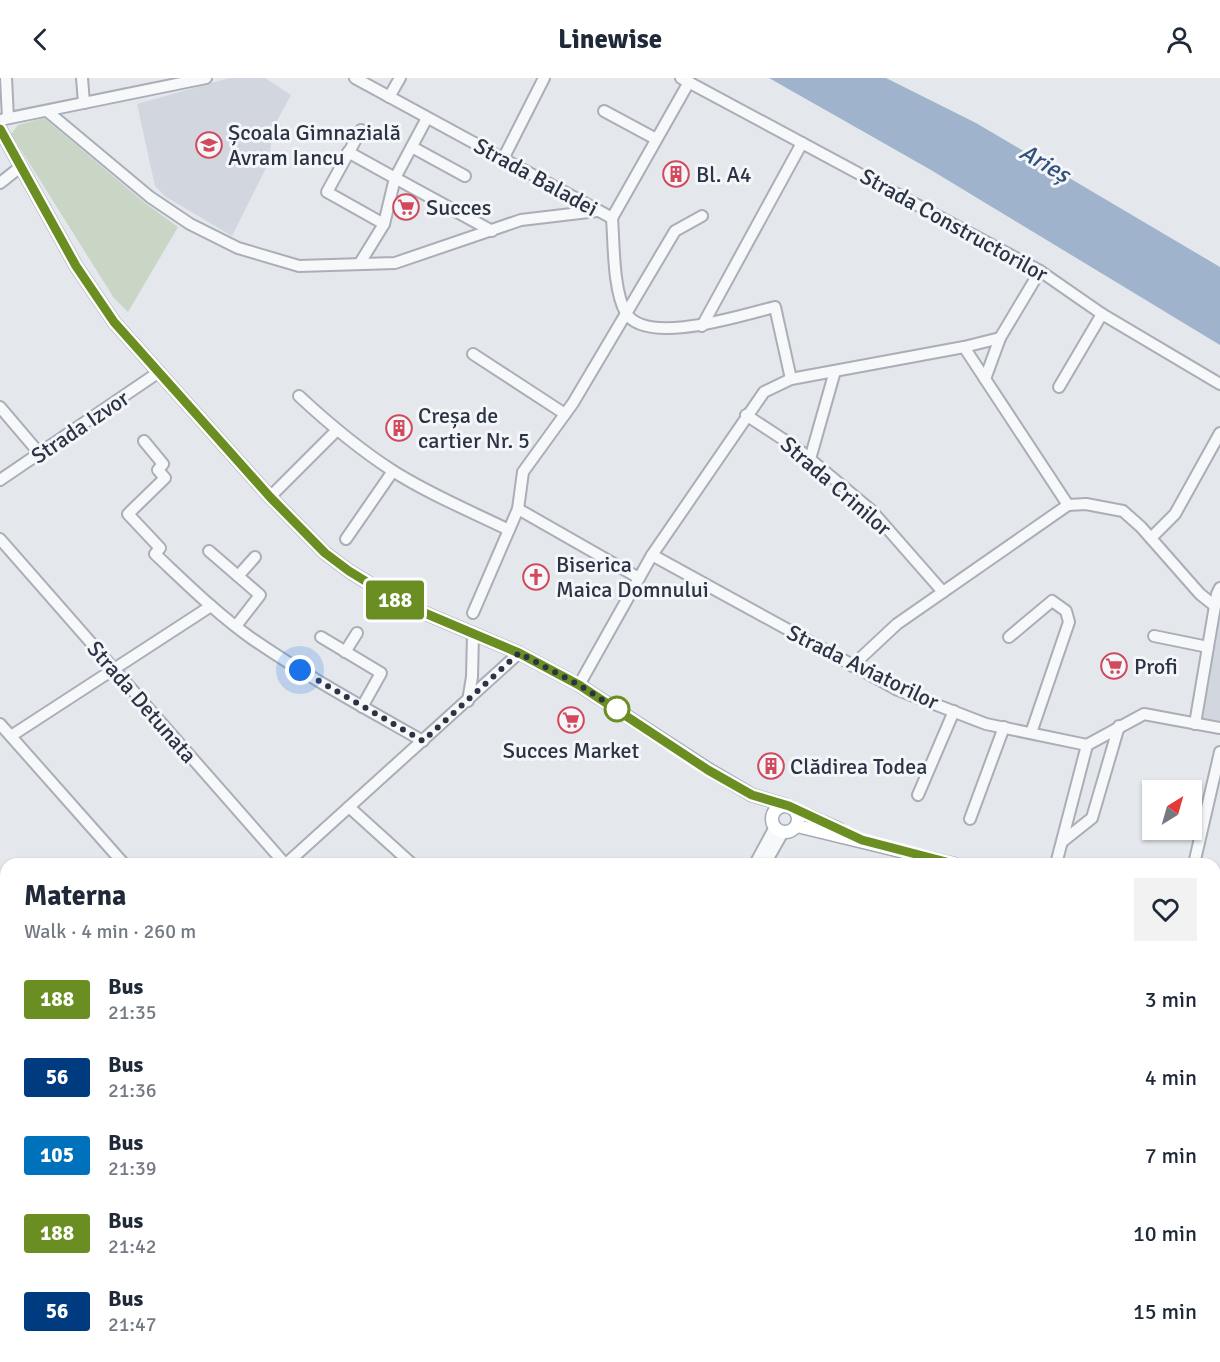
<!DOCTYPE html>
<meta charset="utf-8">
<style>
:root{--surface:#fff;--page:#f2f2f3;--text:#1f2937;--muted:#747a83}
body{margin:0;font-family:Signika,sans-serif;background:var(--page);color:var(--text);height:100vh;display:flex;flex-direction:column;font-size:22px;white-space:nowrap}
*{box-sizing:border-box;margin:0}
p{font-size:20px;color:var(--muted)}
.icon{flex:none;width:33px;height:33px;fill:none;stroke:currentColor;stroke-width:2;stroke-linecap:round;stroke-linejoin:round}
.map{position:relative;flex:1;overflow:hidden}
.drawer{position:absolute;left:0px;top:780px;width:1221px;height:504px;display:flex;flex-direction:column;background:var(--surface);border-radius:18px 18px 0 0;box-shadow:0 2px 4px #0004}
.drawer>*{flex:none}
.badge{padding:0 12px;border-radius:4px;font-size:21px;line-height:39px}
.needle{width:39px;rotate:37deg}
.fabs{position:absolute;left:1142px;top:702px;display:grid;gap:12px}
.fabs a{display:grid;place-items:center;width:60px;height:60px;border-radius:0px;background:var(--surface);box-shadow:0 2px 4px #0004;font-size:30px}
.you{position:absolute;width:30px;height:30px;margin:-15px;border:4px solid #fff;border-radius:50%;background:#1a73e8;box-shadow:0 0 0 9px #1a73e833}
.map>.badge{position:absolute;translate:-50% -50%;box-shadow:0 0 0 3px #fff}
.round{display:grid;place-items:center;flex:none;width:63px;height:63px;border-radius:0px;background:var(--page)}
.summary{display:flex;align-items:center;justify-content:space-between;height:102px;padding:0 24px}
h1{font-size:28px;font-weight:700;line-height:45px}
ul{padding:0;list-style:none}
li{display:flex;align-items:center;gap:18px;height:78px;padding:0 24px}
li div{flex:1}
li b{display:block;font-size:22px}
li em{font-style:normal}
li .badge{min-width:66px;font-weight:700;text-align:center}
header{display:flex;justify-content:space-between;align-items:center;height:78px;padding:0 24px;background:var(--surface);font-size:27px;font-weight:700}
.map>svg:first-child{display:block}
.built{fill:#d2d6de}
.green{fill:#c9d6c5}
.water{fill:#9fb4cc}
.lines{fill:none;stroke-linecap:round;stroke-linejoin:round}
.minor-casing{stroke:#a9aeb7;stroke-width:14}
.major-casing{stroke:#a3abb8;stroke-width:15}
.minor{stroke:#f7f8fa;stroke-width:10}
.major{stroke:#fff;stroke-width:12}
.line-casing{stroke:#fff;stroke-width:14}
.line{stroke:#6b8e23;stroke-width:9}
.walk{stroke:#2b3445;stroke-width:6;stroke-dasharray:0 10.8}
.stop-dot{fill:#fff;stroke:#6b8e23;stroke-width:3}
.labels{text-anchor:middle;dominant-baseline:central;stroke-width:6;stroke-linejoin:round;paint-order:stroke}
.poi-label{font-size:22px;fill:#2b3445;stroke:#f4f6f9;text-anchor:start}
.street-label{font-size:22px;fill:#2b3445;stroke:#f4f6f9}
.water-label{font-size:24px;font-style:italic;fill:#34527a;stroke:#f4f6f9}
</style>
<header><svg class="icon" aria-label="back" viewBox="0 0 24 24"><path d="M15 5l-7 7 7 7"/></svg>Linewise<svg class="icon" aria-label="person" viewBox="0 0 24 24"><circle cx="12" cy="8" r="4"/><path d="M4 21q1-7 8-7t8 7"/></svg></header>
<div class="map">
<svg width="1220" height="1284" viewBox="0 0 1220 1284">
<rect width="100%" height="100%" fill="#e4e7ec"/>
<g class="built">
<path d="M229,0H265L291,17L274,48L268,86L232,158L166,119L155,108L137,26Z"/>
<path d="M1220,539V645L1203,641Z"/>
</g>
<path class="green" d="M44,40L145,125L178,149L128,234L114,220L11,56L18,47Z"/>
<path class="water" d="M769,0H886L976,45L1220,189V267L931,92Z"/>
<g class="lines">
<g class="minor-casing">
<g id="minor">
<path d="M6,0L8,40"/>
<path d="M82,0L84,25"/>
<path d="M355,0L612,140"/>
<path d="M681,0L1040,193L1102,236L1220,306"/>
<path d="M389,19L400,0"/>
<path d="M47,33L150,119L190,146L238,170L299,188L395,185L521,142L597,133"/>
<path d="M604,33L656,61"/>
<path d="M427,40L395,100L492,153"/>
<path d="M0,42L206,0"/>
<path d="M361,52L327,114L384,146"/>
<path d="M412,69L465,98"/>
<path d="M348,74L395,100L384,146L360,185"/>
<path d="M503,81L544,0"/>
<path d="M0,105L19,90"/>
<path d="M612,140C614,166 613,213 626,235C647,269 745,236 775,229L791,301"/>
<path d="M612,140L689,4"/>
<path d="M702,248L802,65"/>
<path d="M964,269L1068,427"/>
<path d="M473,276L565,336"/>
<path d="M985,301L1000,260L1040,193"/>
<path d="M1059,309L1102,236"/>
<path d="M299,318C328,345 359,371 393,393C429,416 470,433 509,452"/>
<path d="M0,329L40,376"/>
<path d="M746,337L798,371L871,432L943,514"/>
<path d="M144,363L163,386L158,392L165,400L128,436L160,470L155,476C186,505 216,535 251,560C306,598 365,630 423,663"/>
<path d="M810,381L835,293"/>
<path d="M0,402L159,294"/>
<path d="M270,419L337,352"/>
<path d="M518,431L639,500"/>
<path d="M1151,460L1175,436L1220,355"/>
<path d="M0,461L285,786"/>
<path d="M346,461L393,393"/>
<path d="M209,473L260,517L236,548"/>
<path d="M652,477L898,612L986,646L1087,667"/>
<path d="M238,498L255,479"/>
<path d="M473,535L518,431L523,394L573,325L675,153L702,138"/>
<path d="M1154,558L1208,569"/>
<path d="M321,559L381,595L362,629"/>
<path d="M1009,559L1052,523L1066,533L1069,544L1031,655"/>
<path d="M345,574L357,555"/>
<path d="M852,588L897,546L1068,427L1086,426L1123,433L1141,449L1200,516L1215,528"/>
<path d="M579,607L652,477L764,314L791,301L964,269L1000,260"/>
<path d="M468,623L472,599L473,556"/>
<path d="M0,646L124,786"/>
<path d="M1195,646L1217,516L1220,510"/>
<path d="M11,658L211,528"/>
<path d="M918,717L954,633"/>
<path d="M349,729L412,786"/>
<path d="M970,741L1004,649"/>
<path d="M1063,763L1092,740L1119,648"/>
<path d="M286,786L519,575"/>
<path d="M755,786L775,749"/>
<path d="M760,786L770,777L783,754"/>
<path d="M1056,786L1087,667L1144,636L1220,650"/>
<path d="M1194,786L1220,674"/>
<path d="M0,809L6,815"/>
<path d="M1215,978L1220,971"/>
<path d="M0,1018L6,1025"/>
<path d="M1215,1018L1220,1022"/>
<path d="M0,1046L6,1040"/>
<path d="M1215,1158L1220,1152"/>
<path d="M1215,1239L1220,1232"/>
<path d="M651,1278L659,1284"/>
<path d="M879,1278L887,1284"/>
<path d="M1134,1278L1142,1284"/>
<path d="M343,1284L348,1278"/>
<path d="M417,1284L421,1278"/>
<path d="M737,1284L742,1278"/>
<path d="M971,1284L976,1278"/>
<path d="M1097,1284L1101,1278"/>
<path d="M1182,1284L1186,1278"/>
</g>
</g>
<g class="major-casing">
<g id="major">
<path d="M0,51L76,188L114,244L270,419L325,475L349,493L401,525L519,575L579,607L708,691L752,717L785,727"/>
<circle cx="785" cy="741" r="13"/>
<path d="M796,732L839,751"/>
<path d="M797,748L954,786"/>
<path d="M1215,848H1220"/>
</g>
</g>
<use href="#minor" class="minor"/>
<use href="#major" class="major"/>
</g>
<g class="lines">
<g class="line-casing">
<path id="line" d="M0,51L76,188L114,244L270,419L325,475L349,493L401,525L519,575L579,607L708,692L752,717L789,728L862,762L954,786"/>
</g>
<use href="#line" class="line"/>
<path class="walk" d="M300,592L423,663L519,575L579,607L617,631"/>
</g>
<defs>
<g id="school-ring" transform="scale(1.35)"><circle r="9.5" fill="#f4f6f9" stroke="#d1495b" stroke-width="1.5"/><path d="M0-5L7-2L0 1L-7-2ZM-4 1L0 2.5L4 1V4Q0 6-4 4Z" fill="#d1495b"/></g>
<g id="building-ring" transform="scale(1.35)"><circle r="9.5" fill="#f4f6f9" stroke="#d1495b" stroke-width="1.5"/><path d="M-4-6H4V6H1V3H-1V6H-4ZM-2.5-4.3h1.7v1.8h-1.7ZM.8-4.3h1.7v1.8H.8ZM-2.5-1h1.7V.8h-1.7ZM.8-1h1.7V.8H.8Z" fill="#d1495b"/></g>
<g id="supermarket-ring" transform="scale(1.35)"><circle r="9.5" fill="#f4f6f9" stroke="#d1495b" stroke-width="1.5"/><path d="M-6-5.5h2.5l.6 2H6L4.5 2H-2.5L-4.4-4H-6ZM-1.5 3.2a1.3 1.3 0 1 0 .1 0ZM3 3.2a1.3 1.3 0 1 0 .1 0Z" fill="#d1495b"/></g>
<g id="church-ring" transform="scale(1.35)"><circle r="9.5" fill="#f4f6f9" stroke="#d1495b" stroke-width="1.5"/><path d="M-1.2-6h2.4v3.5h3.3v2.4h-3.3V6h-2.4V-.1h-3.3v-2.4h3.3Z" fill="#d1495b"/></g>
</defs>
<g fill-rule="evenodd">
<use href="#school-ring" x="209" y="67"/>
<use href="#building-ring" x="676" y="96"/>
<use href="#supermarket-ring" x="406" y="129"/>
<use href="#building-ring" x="399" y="350"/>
<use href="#church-ring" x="536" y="499"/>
<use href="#supermarket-ring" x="1114" y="588"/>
<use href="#supermarket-ring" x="571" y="642"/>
<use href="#building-ring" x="771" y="688"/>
</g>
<circle class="stop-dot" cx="617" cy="631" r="12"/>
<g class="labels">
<g class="poi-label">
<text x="228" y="54">Școala Gimnazială<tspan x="228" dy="25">Avram Iancu</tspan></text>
<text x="696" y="96">Bl. A4</text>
<text x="426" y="129">Succes</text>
<text x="418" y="337">Creșa de<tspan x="418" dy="25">cartier Nr. 5</tspan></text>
<text x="556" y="486">Biserica<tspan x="556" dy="25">Maica Domnului</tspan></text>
<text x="1134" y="588">Profi</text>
<text x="571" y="672" text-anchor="middle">Succes Market</text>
<text x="790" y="688">Clădirea Todea</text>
</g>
<g class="street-label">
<text transform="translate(536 99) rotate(29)">Strada Baladei</text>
<text transform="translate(954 147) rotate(29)">Strada Constructorilor</text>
<text transform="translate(80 349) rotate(-34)">Strada Izvor</text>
<text transform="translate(836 408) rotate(41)">Strada Crinilor</text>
<text transform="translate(863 589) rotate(26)">Strada Aviatorilor</text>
<text transform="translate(142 624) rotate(49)">Strada Detunata</text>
</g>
<g class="water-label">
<text transform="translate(1045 85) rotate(30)">Arieș</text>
</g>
</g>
</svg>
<div class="fabs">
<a><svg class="needle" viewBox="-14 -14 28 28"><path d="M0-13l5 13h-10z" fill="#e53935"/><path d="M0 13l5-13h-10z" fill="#747a83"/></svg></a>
</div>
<div class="you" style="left:300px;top:592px"></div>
<b class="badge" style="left:395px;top:522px;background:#6b8e23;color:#fff">188</b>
<section class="drawer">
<div class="summary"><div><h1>Materna</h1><p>Walk · 4 min · 260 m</p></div><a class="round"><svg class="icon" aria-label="heart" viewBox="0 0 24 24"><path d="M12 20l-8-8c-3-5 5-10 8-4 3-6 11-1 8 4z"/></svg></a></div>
<ul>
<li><span class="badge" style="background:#6b8e23;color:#fff">188</span><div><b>Bus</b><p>21:35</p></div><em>3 min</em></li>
<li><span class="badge" style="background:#003b80;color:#fff">56</span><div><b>Bus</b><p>21:36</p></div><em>4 min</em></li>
<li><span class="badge" style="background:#0072bc;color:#fff">105</span><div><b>Bus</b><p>21:39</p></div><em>7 min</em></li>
<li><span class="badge" style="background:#6b8e23;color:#fff">188</span><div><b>Bus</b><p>21:42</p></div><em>10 min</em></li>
<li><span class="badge" style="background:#003b80;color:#fff">56</span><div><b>Bus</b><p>21:47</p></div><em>15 min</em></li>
</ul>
</section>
</div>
